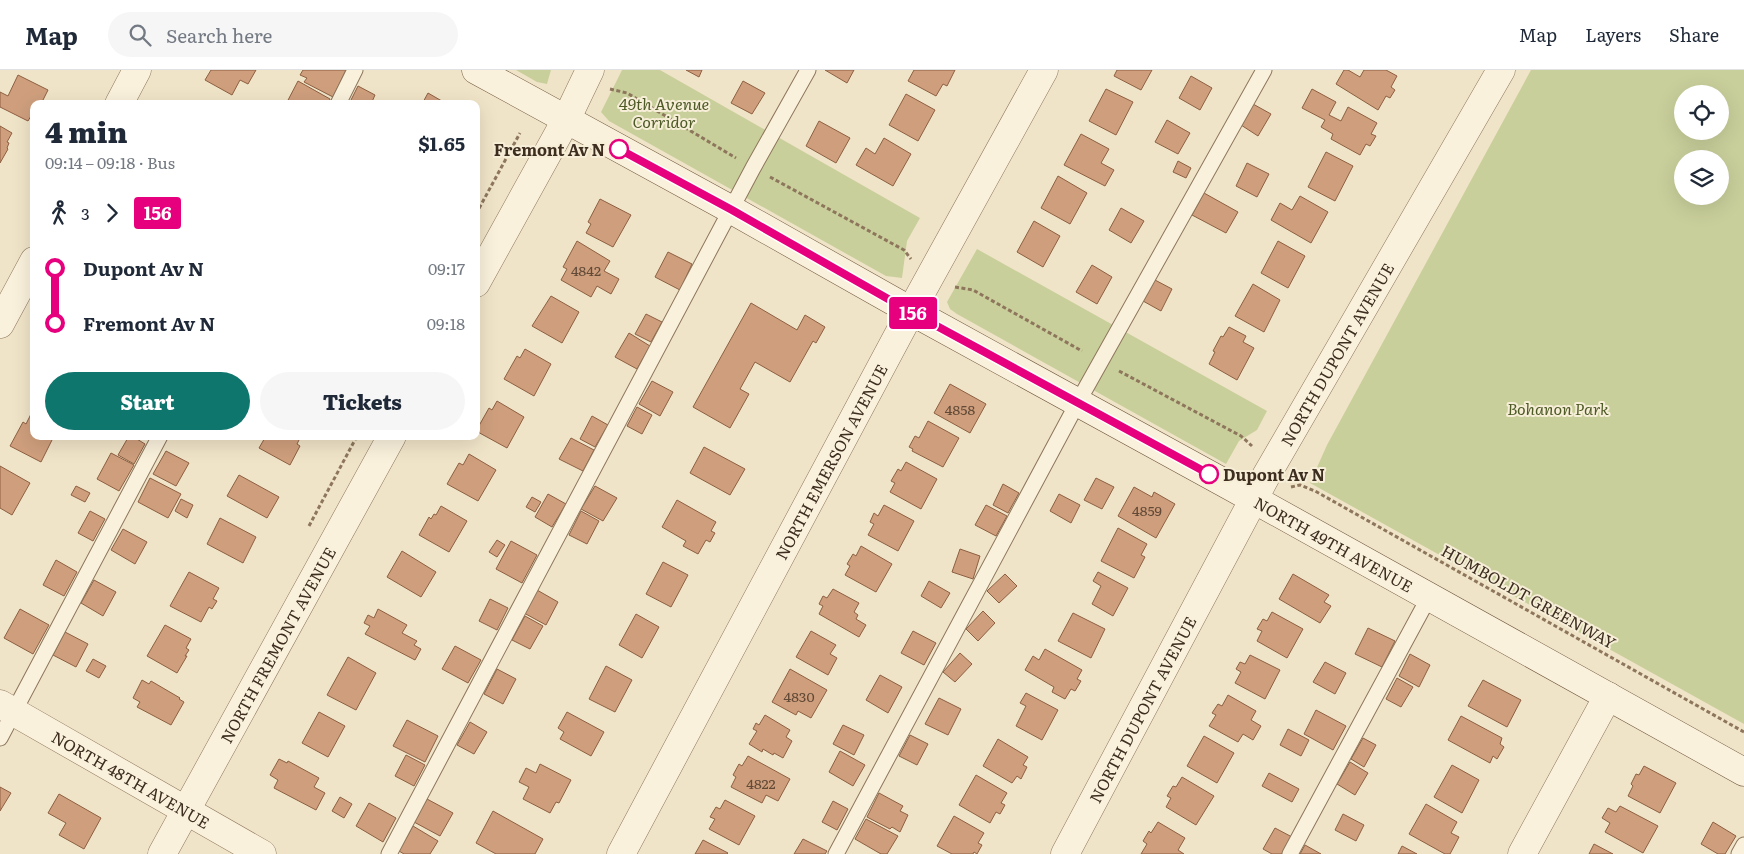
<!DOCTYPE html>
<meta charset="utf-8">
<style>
:root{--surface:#fff;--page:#f6f6f7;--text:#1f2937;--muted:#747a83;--line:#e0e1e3;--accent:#0f766e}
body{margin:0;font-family:Literata,serif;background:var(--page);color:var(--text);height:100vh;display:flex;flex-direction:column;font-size:19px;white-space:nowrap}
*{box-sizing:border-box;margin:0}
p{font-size:16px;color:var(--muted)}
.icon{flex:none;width:28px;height:28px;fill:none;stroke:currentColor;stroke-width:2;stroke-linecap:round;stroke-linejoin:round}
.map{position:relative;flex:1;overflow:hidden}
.panel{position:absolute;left:30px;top:30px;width:450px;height:340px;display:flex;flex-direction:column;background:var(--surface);border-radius:10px;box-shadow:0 5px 20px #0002}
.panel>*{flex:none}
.badge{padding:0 10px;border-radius:4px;font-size:18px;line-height:32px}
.tools{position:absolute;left:1674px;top:15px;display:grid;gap:10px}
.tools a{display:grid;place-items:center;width:55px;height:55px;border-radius:50%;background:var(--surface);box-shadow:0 5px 20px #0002;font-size:25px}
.map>.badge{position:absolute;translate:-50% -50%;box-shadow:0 0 0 2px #fff}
.legs{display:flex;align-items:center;gap:8px;height:55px;padding:0 15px;font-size:16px}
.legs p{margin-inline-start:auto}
.summary{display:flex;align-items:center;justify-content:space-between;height:85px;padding:0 15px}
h1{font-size:28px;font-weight:800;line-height:38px}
.button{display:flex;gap:10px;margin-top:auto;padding:10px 15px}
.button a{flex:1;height:58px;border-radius:30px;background:var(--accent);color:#fff;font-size:20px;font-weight:800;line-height:58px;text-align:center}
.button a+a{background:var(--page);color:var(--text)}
ul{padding:0 15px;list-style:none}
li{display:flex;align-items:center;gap:18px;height:55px;font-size:19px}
li i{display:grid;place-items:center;width:8px;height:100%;margin:0 6px;background:currentColor}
li i::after{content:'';width:12px;height:12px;margin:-6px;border:4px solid;border-radius:50%;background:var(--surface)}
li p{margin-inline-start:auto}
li:first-child i{background:linear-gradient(#0000 50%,currentColor 0)}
li:last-child i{background:linear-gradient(currentColor 50%,#0000 0)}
header{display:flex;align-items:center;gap:30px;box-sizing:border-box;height:70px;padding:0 25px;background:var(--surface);border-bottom:1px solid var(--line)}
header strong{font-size:24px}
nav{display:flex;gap:28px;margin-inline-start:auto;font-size:18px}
.search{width:350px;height:45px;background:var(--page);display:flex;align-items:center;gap:12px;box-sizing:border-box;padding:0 18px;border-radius:28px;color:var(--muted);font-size:19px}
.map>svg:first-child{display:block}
.green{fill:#c9cf9b;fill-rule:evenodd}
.building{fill:#cf9f7d;stroke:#8d5f41}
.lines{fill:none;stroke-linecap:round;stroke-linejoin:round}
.lane-casing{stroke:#8d765c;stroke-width:17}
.street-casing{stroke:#8d765c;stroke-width:29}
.secondary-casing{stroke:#6f573f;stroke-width:29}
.path{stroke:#8d765c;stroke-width:3;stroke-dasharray:4 2.5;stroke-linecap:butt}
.lane{stroke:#faf1dc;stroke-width:15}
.street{stroke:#faf1dc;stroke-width:28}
.secondary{stroke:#faf1dc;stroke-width:28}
.line-1-casing{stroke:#fff;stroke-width:11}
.line-1{stroke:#e6007e;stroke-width:8}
.stop-1-dot{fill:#fff;stroke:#e6007e;stroke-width:2.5}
.labels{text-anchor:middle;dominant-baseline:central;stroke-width:4;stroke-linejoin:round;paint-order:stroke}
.number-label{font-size:14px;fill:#624a37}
.park-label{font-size:16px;font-style:italic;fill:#4d5a26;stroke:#f7eed8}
.stop-label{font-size:16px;font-weight:bold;fill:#3d2e20;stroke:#f7eed8;text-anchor:end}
.street-label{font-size:16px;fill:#3d2e20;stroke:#f7eed8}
</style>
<header>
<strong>Map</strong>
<div class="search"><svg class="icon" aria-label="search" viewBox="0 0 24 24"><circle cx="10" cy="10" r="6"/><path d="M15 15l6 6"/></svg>Search here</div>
<nav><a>Map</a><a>Layers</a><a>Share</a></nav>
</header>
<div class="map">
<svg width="1744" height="784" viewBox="0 0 1744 784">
<rect width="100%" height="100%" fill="#f0e4c8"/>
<g class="green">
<path d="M516,0H551L547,14L537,12Z"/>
<path d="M622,0H660L920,148L907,171L902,208L886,206L609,51L601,42Z"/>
<path d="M1531,0H1744V654L1310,413L1327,375ZM1682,24H1720V61H1682ZM1682,89H1720V126H1682Z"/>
<path d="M977,179L1267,341L1257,360L1239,371L1226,394L957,244L950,239L947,232Z"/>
</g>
<g class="building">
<path d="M211,0H256L248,14L240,10L232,25L205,10Z"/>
<path d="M303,0H346L333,27L304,12L307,8L300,5Z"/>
<path d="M686,0H702L699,7Z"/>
<path d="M825,0H854L847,13Z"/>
<path d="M914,0H955L947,16L943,14L936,26L908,11Z"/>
<path d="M1117,0H1152L1141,20L1114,6Z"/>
<path d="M1344,0H1348L1360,7L1364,0H1386L1397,6L1391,17L1395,20L1390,28L1386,26L1378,40L1336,14Z"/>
<path d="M18,5L48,20L41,34H34V41L28,51L0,37V22L8,26Z"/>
<path d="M1191,6L1212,18L1200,40L1179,28Z"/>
<path d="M298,11L330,29L328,34H286Z"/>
<path d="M743,11L765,23L752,44L731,33Z"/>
<path d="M358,16L375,25L371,34H349Z"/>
<path d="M1106,19L1133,32L1116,65L1089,51Z"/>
<path d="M1312,19L1336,32L1329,45L1341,51L1348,37L1377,53L1371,64L1376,66L1370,76L1366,74L1360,85L1331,69L1333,64L1321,57L1325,50L1302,38Z"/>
<path d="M428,23L447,34H422Z"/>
<path d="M906,24L935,40L918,71L889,55Z"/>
<path d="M1253,34L1271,44L1258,66L1241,55Z"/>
<path d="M1167,50L1190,63L1178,84L1155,72Z"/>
<path d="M819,51L850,68L836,93L806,76Z"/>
<path d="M0,56L12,63L7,72L9,73L7,78L8,79L0,93Z"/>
<path d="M1081,64L1109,79L1101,93L1114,100L1105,116L1064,95Z"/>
<path d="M884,68L911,84L893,116L856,95L866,78L875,84Z"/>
<path d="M1326,82L1353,96L1335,131L1308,117Z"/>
<path d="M1178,91L1191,98L1186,108L1173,102Z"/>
<path d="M1247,93L1269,104L1257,127L1236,116Z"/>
<path d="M1058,106L1087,123L1070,154L1041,138Z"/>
<path d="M1204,123L1238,142L1226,163L1192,145Z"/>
<path d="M1300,126L1328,142L1311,173L1271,150L1280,133L1292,140Z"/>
<path d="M600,129L631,145L613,177L586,163L591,154L588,152Z"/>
<path d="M1121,138L1144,151L1131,173L1109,160Z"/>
<path d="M1034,151L1060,166L1043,197L1017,182Z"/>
<path d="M577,171L610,191L604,201L619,209L611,224L597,216L591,227L561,210L567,199L563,197Z"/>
<path d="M1278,171L1305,186L1288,218L1261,203Z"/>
<path d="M668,182L692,194L680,220L655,207Z"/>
<path d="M1092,195L1112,207L1097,234L1076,222Z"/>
<path d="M1155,210L1172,219L1161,241L1143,231Z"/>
<path d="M1253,214L1280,230L1264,262L1235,246Z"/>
<path d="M551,226L579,242L562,273L532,256Z"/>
<path d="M751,233L797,260L805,245L825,257L816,273L813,271L790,312L755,292L740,319L749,324L730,358L693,337Z"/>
<path d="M646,244L662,252L651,272L635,264Z"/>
<path d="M1229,257L1246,266L1243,272L1254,278L1237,310L1209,294L1215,282L1213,281L1221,266L1223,267Z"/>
<path d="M629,263L650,276L637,299L615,287Z"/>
<path d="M525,279L551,294L534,326L504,309L517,286L520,288Z"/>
<path d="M652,311L673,322L660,346L639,334Z"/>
<path d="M950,314L986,334L970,363L934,343Z"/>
<path d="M497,331L524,347L507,378L476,361L489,338L492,340Z"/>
<path d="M637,337L652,345L642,364L627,356Z"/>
<path d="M31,344L34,346V366H54L41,392L10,376L23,352L26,354Z"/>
<path d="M592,346L608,355L595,377L580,369Z"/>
<path d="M928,351L959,368L943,397L912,381L913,379L909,377L915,366L919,368Z"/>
<path d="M129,366H132L145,374L134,394L118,385Z"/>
<path d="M266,366H301L297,374L300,376L290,395L259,378Z"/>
<path d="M571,368L594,380L583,401L559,389Z"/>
<path d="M704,377L745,399L730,425L690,403Z"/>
<path d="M166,381L189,393L176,416L153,404Z"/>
<path d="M111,383L134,395L119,421L97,409Z"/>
<path d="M469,384L496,400L478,431L447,414L459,393L463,395Z"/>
<path d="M906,392L937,409L921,439L890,422L895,413L891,411L898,399L901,401Z"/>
<path d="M0,396L30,413L12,445L0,438Z"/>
<path d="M239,405L279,427L267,448L227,426Z"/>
<path d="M150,408L181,424L168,448L138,432Z"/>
<path d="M1096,408L1114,417L1102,439L1084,430Z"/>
<path d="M1003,414L1019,423L1008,443L993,435Z"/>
<path d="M76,416L90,423L85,432L71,425Z"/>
<path d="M595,416L617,428L603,451L581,439Z"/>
<path d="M1134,417L1152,427L1154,422L1175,434L1156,468L1118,446Z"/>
<path d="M548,424L566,434L552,457L535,447Z"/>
<path d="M1059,424L1080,435L1071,453L1050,441Z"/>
<path d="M532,427L541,432L535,442L526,437Z"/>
<path d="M181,429L193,435L187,448L175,441Z"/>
<path d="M677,430L716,452L711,461L715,463L710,472L706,470L698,484L683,476L686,471L662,457Z"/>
<path d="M884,435L914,451L898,481L868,465L874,454L870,452L874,443L878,446Z"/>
<path d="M986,435L1007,446L996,466L975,455Z"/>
<path d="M441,436L467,451L449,482L419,465L429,447L431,449L434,444L436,445Z"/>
<path d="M90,441L105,449L93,471L78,463Z"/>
<path d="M581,441L599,451L587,474L569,465Z"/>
<path d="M220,448L256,467L243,493L207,474Z"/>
<path d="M1118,458L1147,474L1141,485L1145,487L1134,508L1101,491Z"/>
<path d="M123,459L147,472L135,494L111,480Z"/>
<path d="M497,470L505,475L497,487L489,482Z"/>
<path d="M511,471L537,485L522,513L496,499Z"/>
<path d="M861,476L892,494L876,522L845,505L850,496L847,494L853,484L856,486Z"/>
<path d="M960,479L980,486L973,509L952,502Z"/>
<path d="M402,481L436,502L421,527L387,507Z"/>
<path d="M56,490L77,502L64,526L43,515Z"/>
<path d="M663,492L688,505L671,537L646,524Z"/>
<path d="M189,502L219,518L213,529L217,531L212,539L209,537L201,552L170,536Z"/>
<path d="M1098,502L1128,518L1113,546L1092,534L1101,516L1093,511Z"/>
<path d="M1005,504L1017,516L999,533L987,521Z"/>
<path d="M1293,504L1329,525L1324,532L1331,536L1320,553L1279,529Z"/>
<path d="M94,510L116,522L103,546L81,533Z"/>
<path d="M929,511L950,523L941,538L921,526Z"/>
<path d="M833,519L859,533L854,542L858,545L856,549L866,555L859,567L819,544L823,536L819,534L823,526L827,528Z"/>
<path d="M537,520L558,532L546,555L524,543Z"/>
<path d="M490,529L508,538L497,560L479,551Z"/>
<path d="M20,539L49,555L33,584L4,568Z"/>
<path d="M378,539L407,555L402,563L417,571L414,575L421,579L415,590L365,564L370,556L364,553L368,545L374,548Z"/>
<path d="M983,541L995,553L978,571L966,559Z"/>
<path d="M1272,542L1303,559L1287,588L1257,571L1262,561L1257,559L1263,549L1267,551Z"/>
<path d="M1073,543L1105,559L1091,588L1058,571Z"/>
<path d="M636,544L659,557L642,588L619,575Z"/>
<path d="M525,546L543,556L530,579L512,570Z"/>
<path d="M165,555L191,569L186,578L189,580L185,586H187L177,603L147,586Z"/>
<path d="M1368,558L1395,571L1382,597L1355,584Z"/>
<path d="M811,561L836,575L830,584L837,588L828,605L796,587Z"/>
<path d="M913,561L936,573L924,595L901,583Z"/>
<path d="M65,562L88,574L76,597L53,585Z"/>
<path d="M455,576L481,590L468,613L442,599Z"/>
<path d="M1045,579L1082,600L1077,609L1081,611L1075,621L1071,619L1065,629L1052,622L1054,617L1025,600L1033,586L1039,590Z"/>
<path d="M960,583L972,594L955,612L943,602Z"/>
<path d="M1410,584L1430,595L1419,617L1399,606Z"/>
<path d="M1250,585L1280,600L1265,629L1235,613L1241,602L1236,599L1240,592L1245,594Z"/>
<path d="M348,587L376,603L356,640L327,625Z"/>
<path d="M93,589L106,596L99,608L86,601Z"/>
<path d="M1325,592L1346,603L1335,624L1313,612Z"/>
<path d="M606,596L632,610L615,642L589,629Z"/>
<path d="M497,599L516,609L503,634L484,624Z"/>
<path d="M790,599L827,620L811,648L798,641L796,645L772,632Z"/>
<path d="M880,605L902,617L888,643L866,630Z"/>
<path d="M1397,608L1413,617L1401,637L1386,629Z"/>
<path d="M142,610L149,614L151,611L180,628L179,629L184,632L171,655L137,637L140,632L133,628Z"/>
<path d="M1483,610L1521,630L1507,657L1468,636Z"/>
<path d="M1026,623L1058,640L1042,670L1016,656L1026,636L1020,633Z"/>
<path d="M1228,625L1256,641L1251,650L1261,656L1253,670L1243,664L1238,672L1209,656L1216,645L1212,643L1218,634L1222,636Z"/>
<path d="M939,628L961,639L948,665L925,654Z"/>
<path d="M1316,640L1346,656L1333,680L1304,664Z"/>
<path d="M319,642L345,656L328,687L302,673Z"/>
<path d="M567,642L604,662L591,686L560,669L564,662L558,658Z"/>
<path d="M765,645L790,660L786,667L792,671L783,688L774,683L773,685L763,679L762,682L749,674L757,661L753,659L756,653L759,655Z"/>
<path d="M1461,646L1502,668L1500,674L1504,677L1497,689L1493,686L1490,693L1448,670Z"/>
<path d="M407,650L438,666L425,692L393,676Z"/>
<path d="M470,652L487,662L474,684L457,675Z"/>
<path d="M843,655L864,665L854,685L833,674Z"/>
<path d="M1288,659L1309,670L1301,686L1280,675Z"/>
<path d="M910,665L928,674L917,695L899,686Z"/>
<path d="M1204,666L1234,683L1217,713L1187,696Z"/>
<path d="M1363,668L1376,675L1364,697L1351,689Z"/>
<path d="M998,669L1028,687L1023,695L1027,697L1021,709L1017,706L1012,713L983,696Z"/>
<path d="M840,681L865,695L853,716L829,702Z"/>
<path d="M406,685L425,695L414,716L395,706Z"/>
<path d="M748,686L790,709L778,731L766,725L762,733L731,717L736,707L733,705L739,694L742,696Z"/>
<path d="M279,689L287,693L288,691L319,708L314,717L325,723L316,740L274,718L278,710L270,705Z"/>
<path d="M1350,692L1368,703L1355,725L1337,714Z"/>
<path d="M540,694L571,710L559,733L556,732L550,743L523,729L529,717L519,712L526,698L536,703Z"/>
<path d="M1452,695L1479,710L1462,743L1434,727Z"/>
<path d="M1644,696L1676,713L1660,743L1628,726L1633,716L1631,714L1636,704L1639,705Z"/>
<path d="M1269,703L1299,719L1292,732L1262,716Z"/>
<path d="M976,705L1007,723L1001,733L1005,735L1000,744L996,742L990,753L959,735Z"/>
<path d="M1182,707L1214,726L1196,755L1166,737L1171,728L1167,726L1173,716L1176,717Z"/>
<path d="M0,717L11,723L0,741Z"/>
<path d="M879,723L903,736L900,741L908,745L900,762L892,757L890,759L867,747Z"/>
<path d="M59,724L101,748L84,779L59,765L66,753L48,743Z"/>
<path d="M340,727L352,734L344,748L332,741Z"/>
<path d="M427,729L453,743L440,766L414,752Z"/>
<path d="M725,730L755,746L739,775L709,759L715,749L710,747L716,737L720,739Z"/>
<path d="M833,731L848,739L837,760L822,752Z"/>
<path d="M369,733L396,748L383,772L356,756Z"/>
<path d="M1426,734L1457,752L1451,763L1459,767L1450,784H1445L1409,764Z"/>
<path d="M1620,736L1658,756L1643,783L1605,762L1610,753L1602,748L1608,738L1616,742Z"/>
<path d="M493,741L543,769L535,784H496L476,773Z"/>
<path d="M1343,744L1364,755L1356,771L1335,760Z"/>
<path d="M954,746L984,763L978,773L982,775L977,784L974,782L973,784H952L937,776Z"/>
<path d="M866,749L898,766L887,784H881L855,769Z"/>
<path d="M1158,752L1185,768L1178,780L1184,784H1141L1147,774L1143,771L1149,761L1151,763Z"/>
<path d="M1713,752L1736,766L1725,784H1718L1701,774Z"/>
<path d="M413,756L438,771L430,784H404L399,781Z"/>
<path d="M1275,758L1292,767L1282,784H1272L1263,779Z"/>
<path d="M803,769L827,781L825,784H794Z"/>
<path d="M703,770L728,783L727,784H695Z"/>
<path d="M1594,774L1613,784H1589Z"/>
<path d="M1305,775L1321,784H1300Z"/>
<path d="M1402,776L1417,784H1398Z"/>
</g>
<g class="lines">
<g class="lane-casing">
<g id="lane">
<path d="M338,34L355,0"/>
<path d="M0,668L160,366"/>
<path d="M389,784L753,98L808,0"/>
<path d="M836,784L1078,332L1264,0"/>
<path d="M1290,784L1429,527"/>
<path d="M1739,784L1744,775"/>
</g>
</g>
<g class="street-casing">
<g id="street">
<path d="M119,34L137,0"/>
<path d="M476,213L566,50L590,0"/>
<path d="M0,254L34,191"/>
<path id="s1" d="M0,634L262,784"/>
<path id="s2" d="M162,784L392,366"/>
<path id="s3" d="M621,784L911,241L1044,0"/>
<path id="s4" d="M1065,784L1266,406L1501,0"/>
<path d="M1522,784L1608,626"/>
</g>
</g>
<g class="secondary-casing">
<g id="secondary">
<path id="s5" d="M476,0L732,140L911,241L1230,416L1744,702"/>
</g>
</g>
<g class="path">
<path d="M610,19L627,23L736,88"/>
<path d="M770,107L904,180L911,189"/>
<path d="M476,144L520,63"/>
<path d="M955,217L973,220L1082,281"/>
<path d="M1119,301L1241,366L1252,376"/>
<path d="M1291,417L1300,415L1315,421L1744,662"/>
<path d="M309,456L357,366"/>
</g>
<use href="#lane" class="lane"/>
<use href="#street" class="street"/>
<use href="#secondary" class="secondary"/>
</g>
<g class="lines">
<g class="line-1-casing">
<path id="line-1" d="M619,79L732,140L911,242L1209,404"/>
</g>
<use href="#line-1" class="line-1"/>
</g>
<g class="stop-1-dot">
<circle cx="619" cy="79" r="9"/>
<circle cx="1209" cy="404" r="9"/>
</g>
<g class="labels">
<g class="number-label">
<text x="586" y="200">4842</text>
<text x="960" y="339">4858</text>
<text x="1147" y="440">4859</text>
<text x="799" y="626">4830</text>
<text x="761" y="713">4822</text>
</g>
<g class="park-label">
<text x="664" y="33">49th Avenue<tspan x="664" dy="18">Corridor</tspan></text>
<text x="1558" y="338">Bohanon Park</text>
</g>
<g class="stop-label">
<text x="605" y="79">Fremont Av N</text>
<text x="1223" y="404" text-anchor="start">Dupont Av N</text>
</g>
<g class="street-label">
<text stroke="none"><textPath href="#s4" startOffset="569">NORTH DUPONT AVENUE</textPath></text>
<text stroke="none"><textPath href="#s3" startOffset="445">NORTH EMERSON AVENUE</textPath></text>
<text stroke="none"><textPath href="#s5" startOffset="980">NORTH 49TH AVENUE</textPath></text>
<text transform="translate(1529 526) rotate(29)">HUMBOLDT GREENWAY</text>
<text stroke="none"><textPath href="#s2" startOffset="239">NORTH FREMONT AVENUE</textPath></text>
<text stroke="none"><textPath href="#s4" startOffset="164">NORTH DUPONT AVENUE</textPath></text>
<text stroke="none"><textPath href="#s1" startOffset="151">NORTH 48TH AVENUE</textPath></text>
</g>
</g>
</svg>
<div class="tools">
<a><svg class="icon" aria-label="locate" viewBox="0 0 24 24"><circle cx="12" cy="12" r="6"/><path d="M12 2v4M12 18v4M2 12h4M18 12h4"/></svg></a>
<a><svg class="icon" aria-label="layers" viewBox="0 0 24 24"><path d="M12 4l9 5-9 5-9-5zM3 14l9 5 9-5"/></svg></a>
</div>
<b class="badge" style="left:913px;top:243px;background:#e6007e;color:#fff">156</b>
<section class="panel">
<div class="summary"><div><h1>4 min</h1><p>09:14 – 09:18 · Bus</p></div><b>$1.65</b></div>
<div class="legs"><svg class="icon" aria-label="walk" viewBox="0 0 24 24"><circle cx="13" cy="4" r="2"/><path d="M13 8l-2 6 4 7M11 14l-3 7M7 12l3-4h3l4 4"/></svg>3<svg class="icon" aria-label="forward" viewBox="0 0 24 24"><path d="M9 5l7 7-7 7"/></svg><b class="badge" style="background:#e6007e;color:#fff">156</b></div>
<ul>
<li><i style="color:#e6007e"></i><b>Dupont Av N</b><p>09:17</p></li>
<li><i style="color:#e6007e"></i><b>Fremont Av N</b><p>09:18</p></li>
</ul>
<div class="button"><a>Start</a><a>Tickets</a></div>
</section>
</div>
